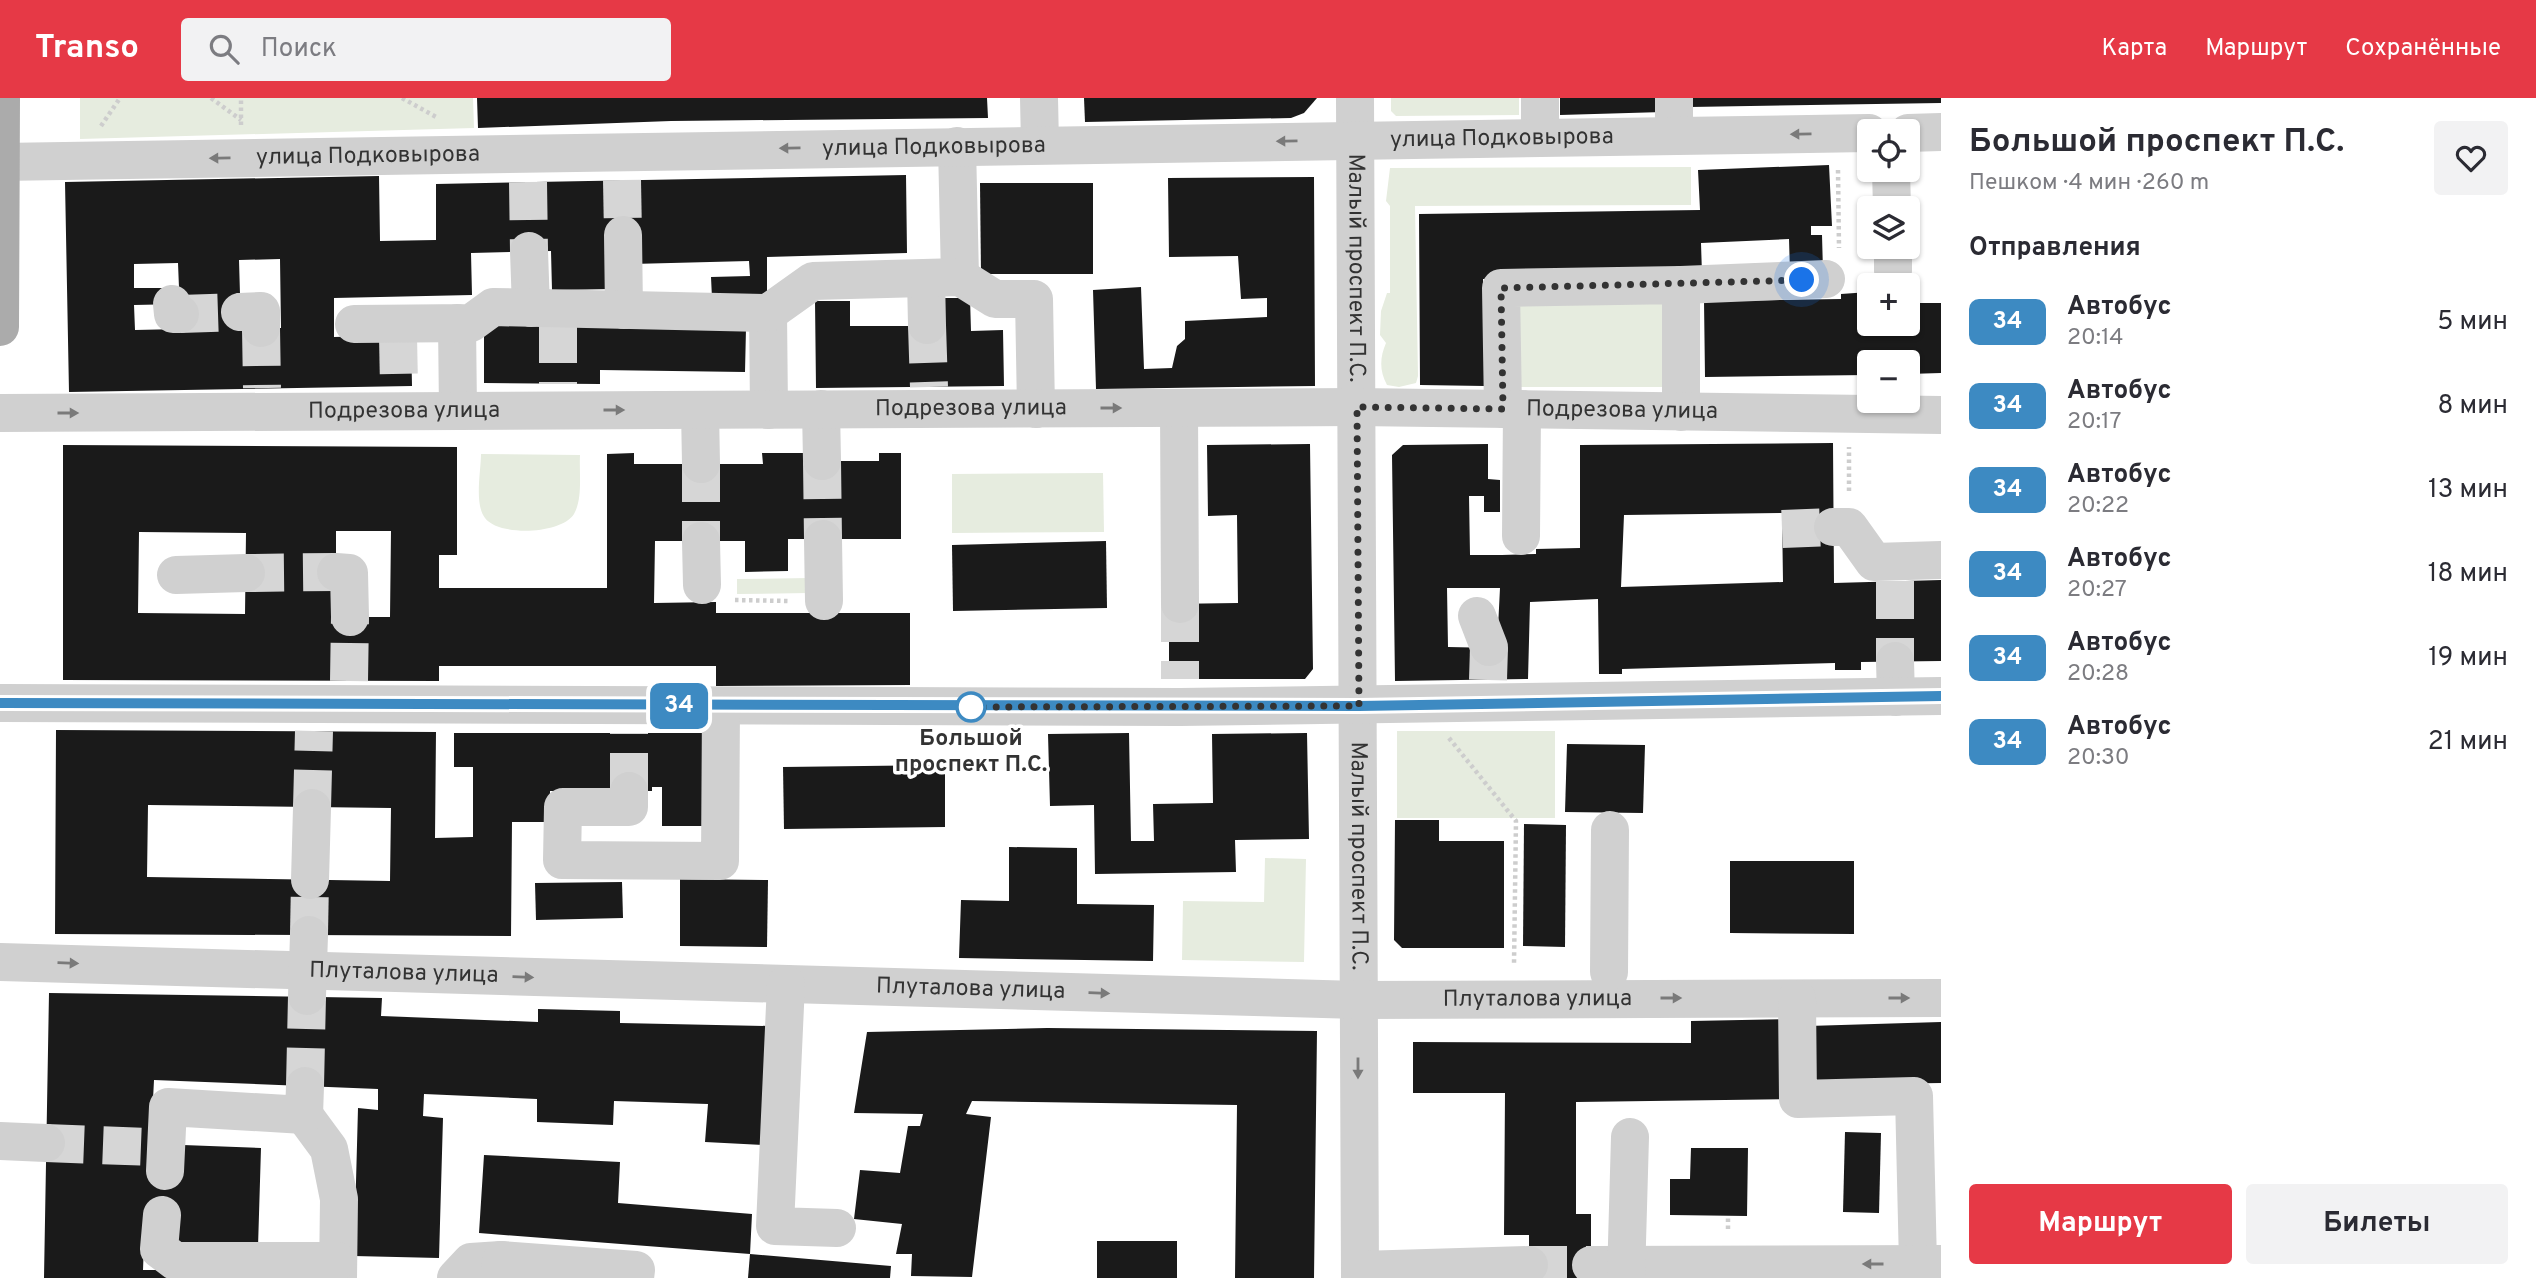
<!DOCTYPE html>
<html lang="ru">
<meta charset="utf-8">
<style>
:root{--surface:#fff;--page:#f2f2f3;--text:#2b2b33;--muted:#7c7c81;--accent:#e63946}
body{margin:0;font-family:Overpass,sans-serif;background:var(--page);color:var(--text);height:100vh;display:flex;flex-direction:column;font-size:26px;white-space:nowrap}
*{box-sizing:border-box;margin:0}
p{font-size:23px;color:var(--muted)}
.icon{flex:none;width:38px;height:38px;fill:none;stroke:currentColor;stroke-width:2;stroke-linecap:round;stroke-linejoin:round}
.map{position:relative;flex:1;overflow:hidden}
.details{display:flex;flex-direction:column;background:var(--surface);width:595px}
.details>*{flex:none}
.badge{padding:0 14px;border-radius:10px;font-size:24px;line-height:46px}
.controls{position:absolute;left:1857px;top:21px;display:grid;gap:14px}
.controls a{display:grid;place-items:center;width:63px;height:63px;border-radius:7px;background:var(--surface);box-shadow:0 2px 5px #0004;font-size:35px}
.you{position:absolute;width:35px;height:35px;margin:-18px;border:5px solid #fff;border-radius:50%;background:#1a73e8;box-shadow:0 0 0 10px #1a73e833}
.map>.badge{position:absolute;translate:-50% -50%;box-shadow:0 0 0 4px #fff}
h2{padding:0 28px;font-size:26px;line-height:63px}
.round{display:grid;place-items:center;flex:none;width:74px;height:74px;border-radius:7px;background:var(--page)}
.overview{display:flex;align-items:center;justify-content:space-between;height:119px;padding:0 28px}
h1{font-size:33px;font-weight:700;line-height:52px}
.primary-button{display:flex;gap:14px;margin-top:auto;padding:14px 28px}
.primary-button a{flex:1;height:80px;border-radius:7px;background:var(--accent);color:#fff;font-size:28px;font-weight:700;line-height:80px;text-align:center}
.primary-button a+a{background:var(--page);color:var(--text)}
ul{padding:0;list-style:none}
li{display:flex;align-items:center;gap:21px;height:84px;padding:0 28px}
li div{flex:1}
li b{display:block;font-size:26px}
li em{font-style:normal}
li .badge{min-width:77px;font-weight:700;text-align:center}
header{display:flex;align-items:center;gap:42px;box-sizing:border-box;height:98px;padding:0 35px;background:var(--accent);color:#fff}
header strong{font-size:33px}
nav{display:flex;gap:38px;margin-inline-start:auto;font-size:24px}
.search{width:490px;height:63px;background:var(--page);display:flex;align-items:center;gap:18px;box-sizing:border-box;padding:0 24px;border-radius:7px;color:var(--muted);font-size:26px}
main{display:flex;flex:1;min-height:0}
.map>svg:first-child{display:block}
.green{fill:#e6ecdf}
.building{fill:#1a1a1a;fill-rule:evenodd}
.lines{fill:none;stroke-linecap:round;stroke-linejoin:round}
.minor-tunnel{stroke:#d6d6d6;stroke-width:38;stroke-dasharray:38 19;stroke-linecap:butt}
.path{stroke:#cdcdcd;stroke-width:4.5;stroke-dasharray:3.5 3.5;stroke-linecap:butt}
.minor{stroke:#d0d0d0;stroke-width:38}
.major{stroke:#ababab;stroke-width:38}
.oneway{fill:#7a7a7a}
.line-casing{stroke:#fff;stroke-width:16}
.line{stroke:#3d8ac2;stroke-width:10}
.walk{stroke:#333;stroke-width:7;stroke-dasharray:0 12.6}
.stop-dot{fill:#fff;stroke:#3d8ac2;stroke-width:3.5}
.labels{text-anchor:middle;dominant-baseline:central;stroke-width:7;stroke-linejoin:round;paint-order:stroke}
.street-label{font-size:23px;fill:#333;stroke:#fff}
.stop-label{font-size:23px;font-weight:bold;fill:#333;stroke:#fff}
</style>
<header>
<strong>Transo</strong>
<div class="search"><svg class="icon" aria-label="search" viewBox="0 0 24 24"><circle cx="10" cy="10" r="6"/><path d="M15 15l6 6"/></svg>Поиск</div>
<nav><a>Карта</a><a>Маршрут</a><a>Сохранённые</a></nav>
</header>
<main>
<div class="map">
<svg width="1941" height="1180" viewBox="0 0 1941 1180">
<rect width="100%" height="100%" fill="#fff"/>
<g class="green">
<path d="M80,0H473L474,30L80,41Z"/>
<path d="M1391,0H1519V17L1396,18L1391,13Z"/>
<path d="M1691,69V107L1415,108L1418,278L1416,285L1399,289L1387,287C1379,272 1380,259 1386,245L1380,237L1381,213L1387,195H1390V108L1386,103L1390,70Z"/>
<path d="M1678,195L1680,289H1505L1503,198Z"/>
<path d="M481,356L580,357C579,375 583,400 574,416C562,436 499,439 485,420C474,406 481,373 481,356Z"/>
<path d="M1103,375L1104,434L952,435V376Z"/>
<path d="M809,480V495L737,496V481Z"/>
<rect x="1397" y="633" width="158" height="87"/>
<path d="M1265,760L1306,761L1304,864L1182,862L1183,803L1264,804Z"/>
</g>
<g class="building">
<path d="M477,0H987L988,20L671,23L478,30Z"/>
<path d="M1084,0H1317L1304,15L1291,20L1085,24Z"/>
<path d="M1560,0H1662L1663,14L1560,17Z"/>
<path d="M1690,0H1941V5L1690,9Z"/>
<path d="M1829,67L1832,128H1811V137H1822L1823,173L1790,174L1789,141L1701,145L1702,176L1483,181L1485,288L1420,287L1419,116L1700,112L1698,72Z"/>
<path d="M906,77L907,155L767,159V200H712L711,179L750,178L749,163L632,166L613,191L552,192L551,153L471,155L472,197L334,200V239L411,237L412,288L69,294L65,84L379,78L380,143L436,142V86ZM280,161L281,230L241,231L239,162ZM178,165L179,190H134V166ZM180,206V231L135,232L134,207Z"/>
<path d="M1314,79L1315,288L1096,291L1093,192L1141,189L1144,271L1172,270L1177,248L1185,241V223L1267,219V200L1241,201L1238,158L1169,159L1168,80Z"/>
<path d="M980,85H1093V176H981Z"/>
<path d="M1869,194V226H1908V200L1910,205H1941V275L1908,276V264H1869V277L1705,279L1704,203L1841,201V196Z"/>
<path d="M936,200H970L971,233L1003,232L1004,288L816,290L815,203H850V228H936Z"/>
<path d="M484,226L746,230L745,274L600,272V286L484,285Z"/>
<path d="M1833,345L1834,485L1941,482V563L1861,564V572H1835V565L1622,571V576H1599L1598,501L1530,504L1528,581L1395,583L1392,357L1403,347L1488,346V381L1500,382V414H1484V398H1469L1470,457H1502L1536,456V451L1580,450V347ZM1782,415L1783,484L1621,489L1624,417ZM1447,490H1500L1497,550L1448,549Z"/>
<path d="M1310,346L1313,571L1305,581H1169V506L1238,505L1237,417L1208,418L1207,347Z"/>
<path d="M63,347L457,349V457H439V490H607V356L634,355V366H763L762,355H813V363H879V355H901V441H788V473L745,474V443H655L654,505L716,504V515H910V587L716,588V568H439V583L63,582ZM336,433H391L390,519H336ZM139,434L246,435L245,516L138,515Z"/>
<path d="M1106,443L1107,510L953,513L952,447Z"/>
<path d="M56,632L436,634L435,740L473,739V669H454V635H704V728H662V689H652V693H550V724H512L511,838L55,836ZM148,707L391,710L390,783L147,779Z"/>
<path d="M1129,635L1131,743H1154L1153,706L1213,705L1212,636L1307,635L1309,741L1235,742L1236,774L1095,776L1094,707L1050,708L1048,636Z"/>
<path d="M1567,646L1645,647L1643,715L1565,714Z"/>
<path d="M945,667V729L784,731L783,669Z"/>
<path d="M1395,722H1439V743H1504V850H1402L1394,842Z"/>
<path d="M1524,726L1566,727L1565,849L1523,848Z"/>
<path d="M1009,749L1077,750V806L1154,807L1153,863L959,860L961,802L1009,803Z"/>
<path d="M1730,763H1854V836L1730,835Z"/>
<path d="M680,781L768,782L767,849L680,848Z"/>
<path d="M622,784L623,820L536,822L535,785Z"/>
<path d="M49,895L382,900L381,918L538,924V911L620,913V925L770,928L763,1047L705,1044L708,1006L614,1003L613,1027L537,1024V1001L424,996L423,1018L443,1020L439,1160L354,1158L358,1010L378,1012V991L154,982L152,1021L183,1047L261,1050L258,1149L173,1146L145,1117L143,1172H168V1180H44Z"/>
<path d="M1787,921L1789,1001L1576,1004V1116H1591V1180H1529V1137H1504L1505,995H1413V944L1691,945V923Z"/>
<path d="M1941,924V985L1809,987L1808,928Z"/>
<path d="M1047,930L1317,933L1314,1180H1235L1237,1007L972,1003L966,1016L991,1019L972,1179L911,1178L912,1156H896L902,1126L854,1121L860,1072L900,1075L908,1028H920L923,1016L854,1015L867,934Z"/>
<path d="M1845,1034L1881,1035L1879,1115L1843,1114Z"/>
<path d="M1691,1050H1748L1747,1118L1670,1117V1081H1690Z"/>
<path d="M484,1057L620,1064L618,1105L752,1116L750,1156L479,1135Z"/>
<rect x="1097" y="1143" width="80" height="37"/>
<path d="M750,1156L891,1168L890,1180H748Z"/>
</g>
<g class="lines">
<g class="minor-tunnel">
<path d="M622,82L623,137"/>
<path d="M528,84L529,153"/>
<path d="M180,216L240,214"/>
<path d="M558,227V286"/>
<path d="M927,227L929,289"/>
<path d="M261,230L262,290"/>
<path d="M398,238L399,288"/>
<path d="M822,363L823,441"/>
<path d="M701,366V443"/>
<path d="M1782,431L1833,429"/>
<path d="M246,475L336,474"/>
<path d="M1895,483V563"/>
<path d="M1180,506V581"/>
<path d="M1488,582L1489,549"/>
<path d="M349,583L350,519"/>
<path d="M629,693V635"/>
<path d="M312,710L314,633"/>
<path d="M309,837L310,782"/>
<path d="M305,988L307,898"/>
<path d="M46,1045L151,1049"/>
<path d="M1529,1167H1591"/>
</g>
<g class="path">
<path d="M211,0L241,22"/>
<path d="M402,0L438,20"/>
<path d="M241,27V0"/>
<path d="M101,28L120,0"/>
<path d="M1838,72L1839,150"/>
<path d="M1849,393V349"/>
<path d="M735,502L788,503"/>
<path d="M1449,640L1516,723L1514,866"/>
<path d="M1728,1131V1118"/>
</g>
<g class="minor">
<path d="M1039,0L1040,46"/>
<path id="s1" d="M1355,0L1360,1180"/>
<path d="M1540,0V39"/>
<path d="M1674,0V38"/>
<path d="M1908,35L1941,34"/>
<path d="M957,48L960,179"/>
<path id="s2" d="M0,64L1869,35"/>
<path d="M1891,72L1892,110"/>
<path d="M623,137L624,212"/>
<path d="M1893,149V173"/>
<path d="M529,153L531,210"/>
<path d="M926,180L927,227"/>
<path d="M1681,187L1826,181"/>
<path d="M172,206L173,216H180"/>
<path d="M240,214L261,213V230"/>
<path d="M768,215L769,312"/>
<path d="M457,225L458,313"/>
<path d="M354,226L471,225L493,209L768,215L813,183L960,179L995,201H1034L1036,311"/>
<path d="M1179,310L1180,506"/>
<path d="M821,311L822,363"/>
<path d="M1503,311L1501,190L1681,187V314"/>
<path d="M700,312L701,366"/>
<path id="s3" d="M0,315L1357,309L1941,317"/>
<path d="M1833,429H1849L1874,464L1941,462"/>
<path d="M1521,438L1522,311"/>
<path d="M823,441L824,503"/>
<path d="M701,443L702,487"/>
<path d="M336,474L349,475L350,519"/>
<path d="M176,477L246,475"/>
<path d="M1477,518L1489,549"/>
<path d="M1895,563L1896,599"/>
<path d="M0,605L1180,609L1941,598"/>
<path d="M629,693V709H563L562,762L720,763L721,608"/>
<path d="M310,782L312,710"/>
<path id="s4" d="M0,864L1358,902L1941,900"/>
<path d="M1609,874L1610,732"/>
<path d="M786,886L775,1128L837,1130"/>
<path d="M307,898L309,837"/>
<path d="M1797,901L1798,1001L1914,998L1918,1166"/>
<path d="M304,1017L329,1051L339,1101L338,1180"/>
<path d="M0,1043L46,1045"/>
<path d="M165,1073L168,1009L304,1017L305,988"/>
<path d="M162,1117L159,1151L175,1163H338"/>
<path d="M1591,1167L1941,1166"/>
<path d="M1360,1172L1529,1167"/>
<path d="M456,1180L471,1164L501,1162"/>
<path d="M500,1180L501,1162L636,1172L635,1180"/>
<path d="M1626,1180L1630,1039"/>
</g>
<path class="major" d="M0,229L1,0"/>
</g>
<defs><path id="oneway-solid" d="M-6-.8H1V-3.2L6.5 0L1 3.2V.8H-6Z" transform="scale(1.75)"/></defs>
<g class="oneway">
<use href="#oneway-solid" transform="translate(1801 36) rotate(179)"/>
<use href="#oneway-solid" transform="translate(1287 43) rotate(179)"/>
<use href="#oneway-solid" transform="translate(790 50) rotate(179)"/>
<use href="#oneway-solid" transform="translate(220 60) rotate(179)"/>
<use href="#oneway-solid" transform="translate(1111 310)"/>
<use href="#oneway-solid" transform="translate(614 312)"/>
<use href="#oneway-solid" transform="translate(68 315)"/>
<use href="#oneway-solid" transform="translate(68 865) rotate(2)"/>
<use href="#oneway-solid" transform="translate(523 879) rotate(2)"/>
<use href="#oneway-solid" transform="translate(1099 895) rotate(2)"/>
<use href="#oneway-solid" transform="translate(1671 900)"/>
<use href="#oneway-solid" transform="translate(1899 900)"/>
<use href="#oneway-solid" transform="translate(1358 970) rotate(90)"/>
<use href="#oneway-solid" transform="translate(1873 1166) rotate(180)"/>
</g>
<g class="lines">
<g class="line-casing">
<path id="line" d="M0,605L1359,608L1941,598"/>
</g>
<use href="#line" class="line"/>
<path class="walk" d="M971,609L1359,608L1357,309L1503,311L1501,190L1802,182"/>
</g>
<circle class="stop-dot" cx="971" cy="609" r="14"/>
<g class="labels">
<g class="street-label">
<text stroke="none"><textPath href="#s2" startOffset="1502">улица Подковырова</textPath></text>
<text stroke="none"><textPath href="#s2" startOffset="934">улица Подковырова</textPath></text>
<text stroke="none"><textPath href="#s2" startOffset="368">улица Подковырова</textPath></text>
<text stroke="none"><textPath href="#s1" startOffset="170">Малый проспект П.С.</textPath></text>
<text stroke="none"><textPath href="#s3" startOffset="971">Подрезова улица</textPath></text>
<text stroke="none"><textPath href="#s3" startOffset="404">Подрезова улица</textPath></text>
<text stroke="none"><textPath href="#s3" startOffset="1622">Подрезова улица</textPath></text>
<text stroke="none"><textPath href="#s1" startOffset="758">Малый проспект П.С.</textPath></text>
<text stroke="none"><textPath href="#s4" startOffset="404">Плуталова улица</textPath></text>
<text stroke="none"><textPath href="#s4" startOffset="971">Плуталова улица</textPath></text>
<text stroke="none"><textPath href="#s4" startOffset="1538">Плуталова улица</textPath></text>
</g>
<g class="stop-label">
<text x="971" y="641">Большой<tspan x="971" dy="26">проспект П.С.</tspan></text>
</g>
</g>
</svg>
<div class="controls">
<a><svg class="icon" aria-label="locate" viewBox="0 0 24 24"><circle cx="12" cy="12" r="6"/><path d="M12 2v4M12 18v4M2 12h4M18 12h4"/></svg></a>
<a><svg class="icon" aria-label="layers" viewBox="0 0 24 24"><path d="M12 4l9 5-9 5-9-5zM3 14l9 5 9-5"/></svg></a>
<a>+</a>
<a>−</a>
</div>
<div class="you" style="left:1802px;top:182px"></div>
<b class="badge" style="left:679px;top:608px;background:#3d8ac2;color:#fff">34</b>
</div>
<section class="details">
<div class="overview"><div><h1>Большой проспект П.С.</h1><p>Пешком · 4 мин · 260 m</p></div><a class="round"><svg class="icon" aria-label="heart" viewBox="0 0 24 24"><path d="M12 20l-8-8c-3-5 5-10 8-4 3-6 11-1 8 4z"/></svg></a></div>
<h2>Отправления</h2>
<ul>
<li><span class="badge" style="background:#3d8ac2;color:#fff">34</span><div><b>Автобус</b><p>20:14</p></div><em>5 мин</em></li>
<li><span class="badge" style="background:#3d8ac2;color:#fff">34</span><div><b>Автобус</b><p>20:17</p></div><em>8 мин</em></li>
<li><span class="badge" style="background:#3d8ac2;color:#fff">34</span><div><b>Автобус</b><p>20:22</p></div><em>13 мин</em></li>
<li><span class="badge" style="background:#3d8ac2;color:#fff">34</span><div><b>Автобус</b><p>20:27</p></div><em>18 мин</em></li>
<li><span class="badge" style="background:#3d8ac2;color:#fff">34</span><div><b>Автобус</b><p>20:28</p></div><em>19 мин</em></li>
<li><span class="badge" style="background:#3d8ac2;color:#fff">34</span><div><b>Автобус</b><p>20:30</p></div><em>21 мин</em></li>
</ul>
<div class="primary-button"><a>Маршрут</a><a>Билеты</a></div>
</section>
</main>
